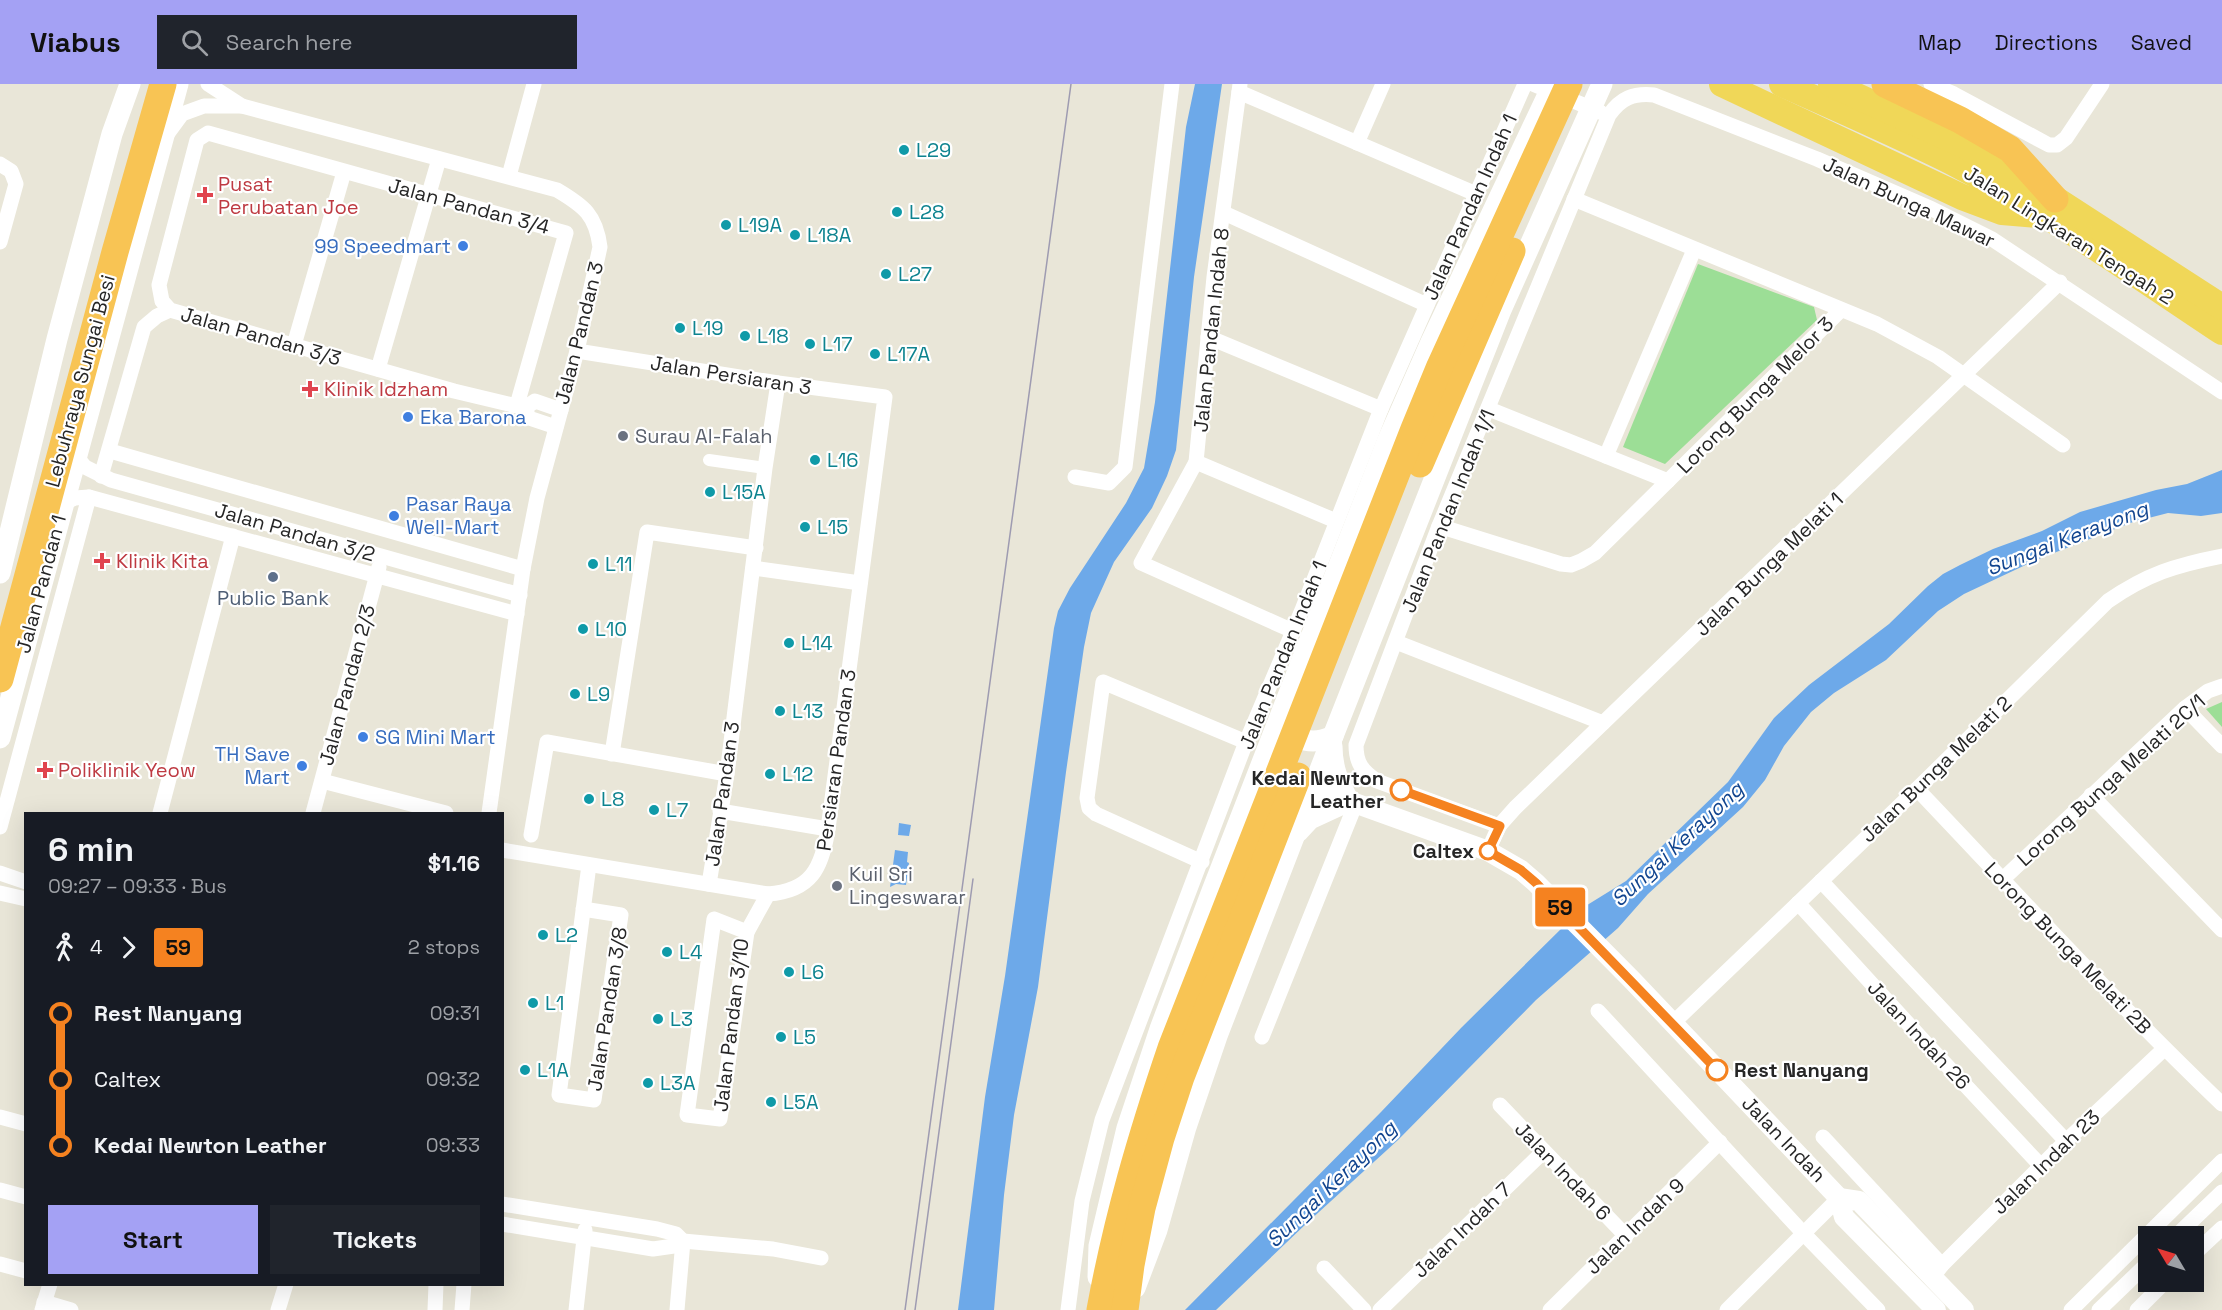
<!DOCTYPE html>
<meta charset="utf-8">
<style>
:root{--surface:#171b24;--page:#20242c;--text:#f1f3f6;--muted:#9ea1a6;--accent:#a4a1f4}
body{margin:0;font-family:"Space Grotesk",sans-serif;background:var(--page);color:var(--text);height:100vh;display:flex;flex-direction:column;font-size:22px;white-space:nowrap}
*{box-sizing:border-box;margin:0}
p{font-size:20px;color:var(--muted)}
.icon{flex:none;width:33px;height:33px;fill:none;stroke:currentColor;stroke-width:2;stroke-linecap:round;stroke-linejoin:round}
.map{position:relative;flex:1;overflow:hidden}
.side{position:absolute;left:24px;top:728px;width:480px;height:474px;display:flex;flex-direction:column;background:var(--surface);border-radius:0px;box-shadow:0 6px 24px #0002}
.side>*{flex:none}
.badge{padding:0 12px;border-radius:4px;font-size:21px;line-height:39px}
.needle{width:39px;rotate:308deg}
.fabs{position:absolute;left:2138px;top:1142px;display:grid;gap:12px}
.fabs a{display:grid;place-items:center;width:66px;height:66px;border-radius:0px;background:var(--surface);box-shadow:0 6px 24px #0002;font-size:30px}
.map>.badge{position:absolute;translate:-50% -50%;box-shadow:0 0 0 3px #fff}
.legs{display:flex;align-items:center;gap:9px;height:66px;padding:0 24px;font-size:20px}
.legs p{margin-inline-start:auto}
.head{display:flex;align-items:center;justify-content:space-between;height:102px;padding:0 24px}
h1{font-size:33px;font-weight:700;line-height:45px}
.button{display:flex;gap:12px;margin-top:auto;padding:12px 24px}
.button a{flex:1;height:69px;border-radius:0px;background:var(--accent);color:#111;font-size:24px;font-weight:700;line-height:69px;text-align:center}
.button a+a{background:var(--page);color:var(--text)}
ul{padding:0 24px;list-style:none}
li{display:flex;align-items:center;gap:21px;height:66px;font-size:22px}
li i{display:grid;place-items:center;width:9px;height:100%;margin:0 8px;background:currentColor}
li i::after{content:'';width:15px;height:15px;margin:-8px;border:4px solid;border-radius:50%;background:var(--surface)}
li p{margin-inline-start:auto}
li:first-child i{background:linear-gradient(#0000 50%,currentColor 0)}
li:last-child i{background:linear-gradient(currentColor 50%,#0000 0)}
header{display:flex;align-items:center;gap:36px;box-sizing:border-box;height:84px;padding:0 30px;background:var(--accent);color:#111}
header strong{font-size:28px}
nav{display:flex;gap:33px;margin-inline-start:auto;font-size:21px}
.search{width:420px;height:54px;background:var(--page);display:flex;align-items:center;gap:15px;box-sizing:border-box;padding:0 21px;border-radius:0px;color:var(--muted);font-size:22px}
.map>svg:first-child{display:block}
.green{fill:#9cde96}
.water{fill:#6da9e9}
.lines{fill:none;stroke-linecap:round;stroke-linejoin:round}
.pedestrian{stroke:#fff;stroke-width:12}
.minor{stroke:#fff;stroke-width:15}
.tertiary{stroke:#fff;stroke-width:20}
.secondary{stroke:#fff;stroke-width:21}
.trunk{stroke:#f0d758;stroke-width:26}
.motorway{stroke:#f8c454;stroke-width:27}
.tram{stroke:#9e9bb1;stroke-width:1.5}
.line-1-casing{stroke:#fff;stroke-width:14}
.line-1{stroke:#f58220;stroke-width:9}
.culture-dot{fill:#0f9aa8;stroke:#fff;stroke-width:2}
.health-dot{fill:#e0444e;stroke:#fff;stroke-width:2}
.shop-dot{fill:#3f7fe0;stroke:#fff;stroke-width:2}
.worship-dot{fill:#6b7280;stroke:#fff;stroke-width:2}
.service-dot{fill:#5c6f8a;stroke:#fff;stroke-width:2}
.stop-1-dot{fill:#fff;stroke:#f58220;stroke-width:3}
.labels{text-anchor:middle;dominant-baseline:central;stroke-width:4.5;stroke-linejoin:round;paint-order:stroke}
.culture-label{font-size:20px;fill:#0d838f;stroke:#fff;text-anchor:start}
.health-label{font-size:20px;fill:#be3a42;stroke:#fff;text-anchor:start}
.street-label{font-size:20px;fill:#262626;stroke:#fff}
.shop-label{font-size:20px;fill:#366cbe;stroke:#fff;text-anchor:start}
.worship-label{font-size:20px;fill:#5b616d;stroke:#fff;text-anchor:start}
.service-label{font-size:20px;fill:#4e5e75;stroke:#fff}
.stop-label{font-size:20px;font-weight:bold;fill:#262626;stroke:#fff;text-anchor:end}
.water-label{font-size:21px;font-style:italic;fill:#12458f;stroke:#fff}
</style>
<header>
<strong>Viabus</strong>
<div class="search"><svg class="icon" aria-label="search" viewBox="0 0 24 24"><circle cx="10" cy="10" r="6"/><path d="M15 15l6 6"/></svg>Search here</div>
<nav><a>Map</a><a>Directions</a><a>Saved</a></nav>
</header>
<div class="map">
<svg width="2222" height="1226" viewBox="0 0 2222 1226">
<rect width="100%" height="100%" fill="#e9e6d8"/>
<g class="green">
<path d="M1698,180L1814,223L1817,236L1665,380L1623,363Z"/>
<path d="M2222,618V643L2206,625Z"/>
</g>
<g class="water">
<path d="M1195,0H1222L1194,193L1176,366L1167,392L1152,424L1114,478L1091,529L1084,563L1066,688L1038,903L1014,1031L1004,1111L994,1226H958L985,1013L1005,892L1054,544L1058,527L1070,504L1126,419L1144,384L1155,318L1186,43Z"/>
<path d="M2222,386V429L2201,432L2168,429L2133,438L2036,476L1964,510L1938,527L1886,576L1834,609L1811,628L1784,662L1765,696L1743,723L1648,810L1618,844L1536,916L1398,1056L1308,1138L1216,1226H1185L1381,1028L1461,944L1564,842L1584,823L1626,797L1728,698L1774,634L1809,601L1889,540L1928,502L1943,490L1960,481L1993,465L2042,447L2080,428L2156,406L2187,400Z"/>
<path d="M899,739L911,741L909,752L898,751Z"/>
<path d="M895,766L908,768L907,778L909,779L906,801L896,800L890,803Z"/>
</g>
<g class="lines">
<path class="pedestrian" d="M709,376L765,384"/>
<g class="minor">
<path d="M208,0L242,22"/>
<path d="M1240,0L1214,193L1196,378L1141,479L1293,547"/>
<path d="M1533,0L1600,28"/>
<path d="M1931,0L1954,10L2049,61H2057L2066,54L2102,0"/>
<path d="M1239,8L1476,110"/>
<path d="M168,49L182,30L204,22H242L557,106C584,122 596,131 600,163L577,267L537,414L523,485L489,729"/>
<path d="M1357,59L1383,0"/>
<path d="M0,80L11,87L16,100L0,158"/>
<path d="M509,92L534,0"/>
<path d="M1574,115L1877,240L1938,273L2063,361"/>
<path d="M1224,129L1427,221"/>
<path d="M1208,253L1381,325"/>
<path d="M294,261L344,88"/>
<path d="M378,285L439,75"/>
<path d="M517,321L566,149L208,49L197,56L159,201L162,217L170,226L454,307L525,324L535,317L561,326"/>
<path d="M525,324L529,334L556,343"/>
<path d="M1489,325L1668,397"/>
<path d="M110,367L523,485"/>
<path d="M76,372L85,383L111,396L520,511"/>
<path d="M1606,372L1694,166"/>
<path d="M1196,378L1336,437"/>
<path d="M101,392L144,243L157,232L170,226"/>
<path d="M1075,393L1109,399L1125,383L1172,0"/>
<path d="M63,419L75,414L89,413L517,530"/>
<path d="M1439,442L1561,480L1571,481L1581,477L1595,469L1841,226"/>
<path d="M753,484L860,499"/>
<path d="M1396,558L1603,639"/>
<path d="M2185,624L2222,662"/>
<path d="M612,670L647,448L756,464"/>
<path d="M322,697L446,729"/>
<path d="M1917,705C2018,811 2116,919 2222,1020"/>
<path d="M2091,711L2222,846"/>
<path d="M720,727L828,745"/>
<path d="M160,729L233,452"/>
<path d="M313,729L379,483"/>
<path d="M1499,742L1377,697C1362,687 1356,679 1356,661L1439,442L1609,31C1621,14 1633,9 1654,11L1817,75L1932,125L1992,155L2222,308"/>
<path d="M0,743L89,413"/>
<path d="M531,751L547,658L727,690"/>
<path d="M502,766L768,810C811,807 822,784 828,745L885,313L778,299L577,267"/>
<path d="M1488,767L1499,742L1515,724L2060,198"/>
<path d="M1202,778L1096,730L1089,724L1087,714L1103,598L1246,658"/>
<path d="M0,789L26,798"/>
<path d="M2003,795L2185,624L2208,607L2222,602"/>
<path d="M1821,797L2066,1057"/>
<path d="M709,800L727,690L765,384L778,299"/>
<path d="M0,809L26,815"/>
<path d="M1798,819L1923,956L2041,1082"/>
<path d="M583,825L621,831L594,1016L559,1011L589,781"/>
<path d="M714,835L747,848L720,1035L687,1031Z"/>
<path d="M747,848L768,810"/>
<path d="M1598,927L1804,1150L1878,1226"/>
<path d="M1673,939L1917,705L2108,517C2147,490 2176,481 2222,472"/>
<path d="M1262,953L1356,719"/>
<path d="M1500,1021L1626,1152"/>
<path d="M0,1033L26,1040"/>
<path d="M1823,1053L1942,1181"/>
<path d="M0,1106L26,1113"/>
<path d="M502,1120L657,1145L676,1150L683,1157"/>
<path d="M502,1140L653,1165L674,1162L683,1157L773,1165L821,1174"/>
<path d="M2176,1152L2222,1108"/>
<path d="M2193,1171L2222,1144"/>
<path d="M0,1180L26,1187"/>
<path d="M1324,1184L1364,1226"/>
<path d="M1932,1194L1942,1181L2066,1057L2164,965"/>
<path d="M44,1218L71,1226"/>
<path d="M42,1226L50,1200"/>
<path d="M278,1226L286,1200"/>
<path d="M435,1226L436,1200"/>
<path d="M462,1226L464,1200"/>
<path d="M576,1226L585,1146"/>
<path d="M677,1226L683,1157"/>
<path d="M1068,1226L1082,1117L1102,1036L1246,658L1302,526L1381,325L1525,0"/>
<path d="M1380,1226L1544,1067"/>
<path d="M1550,1226L1720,1058"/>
<path d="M1727,1226L1839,1114"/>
<path d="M2071,1226L2222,1077"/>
<path d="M2099,1226L2148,1179"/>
<path d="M2137,1226L2166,1197"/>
</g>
<g class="tertiary">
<path d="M1299,699L1488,767L1521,786L1536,799L1632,896L1839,1114L1844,1133L1936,1226"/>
<path d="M1839,1114L1859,1117L1964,1226"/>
</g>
<g class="secondary">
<path d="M0,489L57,255L112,50L130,0"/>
<path d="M1284,640C1295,658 1314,661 1333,652"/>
<path d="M0,654L178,0"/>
<path d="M1298,748L1310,735L1349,717C1338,698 1332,683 1332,662"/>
<path d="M1098,1193L1099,1162L1127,1044L1160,945L1212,807L1387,358L1431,258L1553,0"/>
<path d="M1135,1204L1157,1146L1186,1043L1217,952L1333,652L1501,226L1602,0"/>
</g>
<g class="trunk">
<path d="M1722,0L1962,113L2002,128L2036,131"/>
<path d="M1782,0C1839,25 1896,50 1952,78C2046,127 2133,189 2222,248"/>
<path d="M1831,0L1963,61L2055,115L2222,223"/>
</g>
<g class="motorway">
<path d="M1885,0L1960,36L2010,65L2055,115"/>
<path d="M1420,380L1512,167"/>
<path d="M0,595L115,168L163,0"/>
<path d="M1100,1226C1117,1134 1141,1052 1171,964L1414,345L1440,282L1569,0"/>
<path d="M1125,1226L1131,1181L1142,1124L1161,1054L1181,993L1298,692"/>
</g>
<g class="tram">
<path d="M905,1226L1071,0"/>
<path d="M915,1226L973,795"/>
</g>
</g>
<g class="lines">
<g class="line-1-casing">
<path id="line-1" d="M1401,706L1500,742L1488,767L1521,786L1536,799L1717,986"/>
</g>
<use href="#line-1" class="line-1"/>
</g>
<g class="culture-dot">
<circle cx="904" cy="66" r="6"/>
<circle cx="897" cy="128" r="6"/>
<circle cx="726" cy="141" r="6"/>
<circle cx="795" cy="151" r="6"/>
<circle cx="886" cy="190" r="6"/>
<circle cx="680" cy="244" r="6"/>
<circle cx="745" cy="252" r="6"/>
<circle cx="810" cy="260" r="6"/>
<circle cx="875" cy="270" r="6"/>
<circle cx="815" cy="376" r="6"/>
<circle cx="710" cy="408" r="6"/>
<circle cx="805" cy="443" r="6"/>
<circle cx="593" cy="480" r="6"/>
<circle cx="583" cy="545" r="6"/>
<circle cx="789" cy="559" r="6"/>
<circle cx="575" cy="610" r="6"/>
<circle cx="780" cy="627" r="6"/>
<circle cx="770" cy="690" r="6"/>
<circle cx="589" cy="715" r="6"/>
<circle cx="654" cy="726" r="6"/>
<circle cx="543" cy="851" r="6"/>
<circle cx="667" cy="868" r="6"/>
<circle cx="789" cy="888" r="6"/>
<circle cx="533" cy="919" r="6"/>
<circle cx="658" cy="935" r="6"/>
<circle cx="781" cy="953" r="6"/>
<circle cx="525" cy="986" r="6"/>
<circle cx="648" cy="999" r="6"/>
<circle cx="771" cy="1018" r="6"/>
</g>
<g class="health-dot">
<path d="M202 102h6v6h6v6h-6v6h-6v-6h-6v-6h6z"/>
<path d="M307 296h6v6h6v6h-6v6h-6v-6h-6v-6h6z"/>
<path d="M99 468h6v6h6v6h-6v6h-6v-6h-6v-6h6z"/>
<path d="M42 677h6v6h6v6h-6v6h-6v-6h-6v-6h6z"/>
</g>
<g class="shop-dot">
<circle cx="463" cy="162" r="6"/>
<circle cx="408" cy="333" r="6"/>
<circle cx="394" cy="432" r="6"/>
<circle cx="363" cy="653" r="6"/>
<circle cx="302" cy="682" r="6"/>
</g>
<g class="worship-dot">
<circle cx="623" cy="352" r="6"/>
<circle cx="837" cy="802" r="6"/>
</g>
<circle class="service-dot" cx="273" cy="493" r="6"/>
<g class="stop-1-dot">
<circle cx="1401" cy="706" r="10"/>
<circle cx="1488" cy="767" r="8"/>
<circle cx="1717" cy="986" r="10"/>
</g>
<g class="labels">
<g class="culture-label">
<text x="916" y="66">L29</text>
<text x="909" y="128">L28</text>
<text x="738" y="141">L19A</text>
<text x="807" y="151">L18A</text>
<text x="898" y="190">L27</text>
<text x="692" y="244">L19</text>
<text x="757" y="252">L18</text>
<text x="822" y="260">L17</text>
<text x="887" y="270">L17A</text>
<text x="827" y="376">L16</text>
<text x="722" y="408">L15A</text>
<text x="817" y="443">L15</text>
<text x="605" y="480">L11</text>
<text x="595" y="545">L10</text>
<text x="801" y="559">L14</text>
<text x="587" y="610">L9</text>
<text x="792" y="627">L13</text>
<text x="782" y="690">L12</text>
<text x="601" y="715">L8</text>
<text x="666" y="726">L7</text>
<text x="555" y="851">L2</text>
<text x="679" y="868">L4</text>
<text x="801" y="888">L6</text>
<text x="545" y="919">L1</text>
<text x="670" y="935">L3</text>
<text x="793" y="953">L5</text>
<text x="537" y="986">L1A</text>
<text x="660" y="999">L3A</text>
<text x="783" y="1018">L5A</text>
</g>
<g class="health-label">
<text x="218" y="100">Pusat<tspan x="218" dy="23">Perubatan Joe</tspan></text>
<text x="324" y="305">Klinik Idzham</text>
<text x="116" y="477">Klinik Kita</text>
<text x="58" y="686">Poliklinik Yeow</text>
</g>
<g class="street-label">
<text transform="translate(1909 118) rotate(25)">Jalan Bunga Mawar</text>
<text transform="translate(469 122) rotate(15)">Jalan Pandan 3/4</text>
<text transform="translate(1470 123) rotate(-66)">Jalan Pandan Indah 1</text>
<text transform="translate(2069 151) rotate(32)">Jalan Lingkaran Tengah 2</text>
<text transform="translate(1211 246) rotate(-84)">Jalan Pandan Indah 8</text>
<text transform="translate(579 249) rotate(-76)">Jalan Pandan 3</text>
<text transform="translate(261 252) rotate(16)">Jalan Pandan 3/3</text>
<text transform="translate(731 291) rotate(9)">Jalan Persiaran 3</text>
<text transform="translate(80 297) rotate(-75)">Lebuhraya Sungai Besi</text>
<text transform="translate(1755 311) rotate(-45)">Lorong Bunga Melor 3</text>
<text transform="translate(1448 427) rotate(-68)">Jalan Pandan Indah 1/1</text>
<text transform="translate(295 448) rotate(16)">Jalan Pandan 3/2</text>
<text transform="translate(1769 480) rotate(-44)">Jalan Bunga Melati 1</text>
<text transform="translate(41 500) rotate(-75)">Jalan Pandan 1</text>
<text transform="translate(1283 571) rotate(-68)">Jalan Pandan Indah 1</text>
<text transform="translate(347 601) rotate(-75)">Jalan Pandan 2/3</text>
<text transform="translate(836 676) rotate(-82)">Persiaran Pandan 3</text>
<text transform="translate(1936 685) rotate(-44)">Jalan Bunga Melati 2</text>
<text transform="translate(2111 696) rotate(-42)">Lorong Bunga Melati 2C/1</text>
<text transform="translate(722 710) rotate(-82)">Jalan Pandan 3</text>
<text transform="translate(2068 864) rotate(46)">Lorong Bunga Melati 2B</text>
<text transform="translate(607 925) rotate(-81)">Jalan Pandan 3/8</text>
<text transform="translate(731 941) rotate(-83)">Jalan Pandan 3/10</text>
<text transform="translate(1919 951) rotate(47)">Jalan Indah 26</text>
<text transform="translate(1784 1055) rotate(46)">Jalan Indah</text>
<text transform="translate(2046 1078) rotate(-44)">Jalan Indah 23</text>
<text transform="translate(1563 1087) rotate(46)">Jalan Indah 6</text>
<text transform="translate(1635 1142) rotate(-44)">Jalan Indah 9</text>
<text transform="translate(1462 1146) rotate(-44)">Jalan Indah 7</text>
</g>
<g class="shop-label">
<text x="451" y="162" text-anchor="end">99 Speedmart</text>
<text x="420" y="333">Eka Barona</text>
<text x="406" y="420">Pasar Raya<tspan x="406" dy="23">Well-Mart</tspan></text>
<text x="375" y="653">SG Mini Mart</text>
<text x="290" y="670" text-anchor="end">TH Save<tspan x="290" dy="23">Mart</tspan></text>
</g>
<g class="worship-label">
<text x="635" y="352">Surau Al-Falah</text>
<text x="849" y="790">Kuil Sri<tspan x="849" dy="23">Lingeswarar</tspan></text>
</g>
<g class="service-label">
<text x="273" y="514">Public Bank</text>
</g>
<g class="stop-label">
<text x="1384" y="694">Kedai Newton<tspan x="1384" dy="23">Leather</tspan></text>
<text x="1474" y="767">Caltex</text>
<text x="1734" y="986" text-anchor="start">Rest Nanyang</text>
</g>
<g class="water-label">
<text transform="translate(2067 454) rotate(-21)">Sungai Kerayong</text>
<text transform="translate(1677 760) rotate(-43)">Sungai Kerayong</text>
<text transform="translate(1331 1100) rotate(-44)">Sungai Kerayong</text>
</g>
</g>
</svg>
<div class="fabs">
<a><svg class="needle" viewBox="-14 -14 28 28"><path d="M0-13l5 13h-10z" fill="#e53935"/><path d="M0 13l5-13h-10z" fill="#9ea1a6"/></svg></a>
</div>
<b class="badge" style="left:1560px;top:823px;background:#f58220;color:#111">59</b>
<section class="side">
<div class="head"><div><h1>6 min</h1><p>09:27 – 09:33 · Bus</p></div><b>$1.16</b></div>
<div class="legs"><svg class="icon" aria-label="walk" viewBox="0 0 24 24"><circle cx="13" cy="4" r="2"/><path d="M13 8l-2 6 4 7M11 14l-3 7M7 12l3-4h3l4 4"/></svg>4<svg class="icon" aria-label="forward" viewBox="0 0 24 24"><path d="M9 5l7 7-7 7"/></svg><b class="badge" style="background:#f58220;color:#111">59</b><p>2 stops</p></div>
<ul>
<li><i style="color:#f58220"></i><b>Rest Nanyang</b><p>09:31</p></li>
<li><i style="color:#f58220"></i><span>Caltex</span><p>09:32</p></li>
<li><i style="color:#f58220"></i><b>Kedai Newton Leather</b><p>09:33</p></li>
</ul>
<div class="button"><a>Start</a><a>Tickets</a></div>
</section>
</div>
